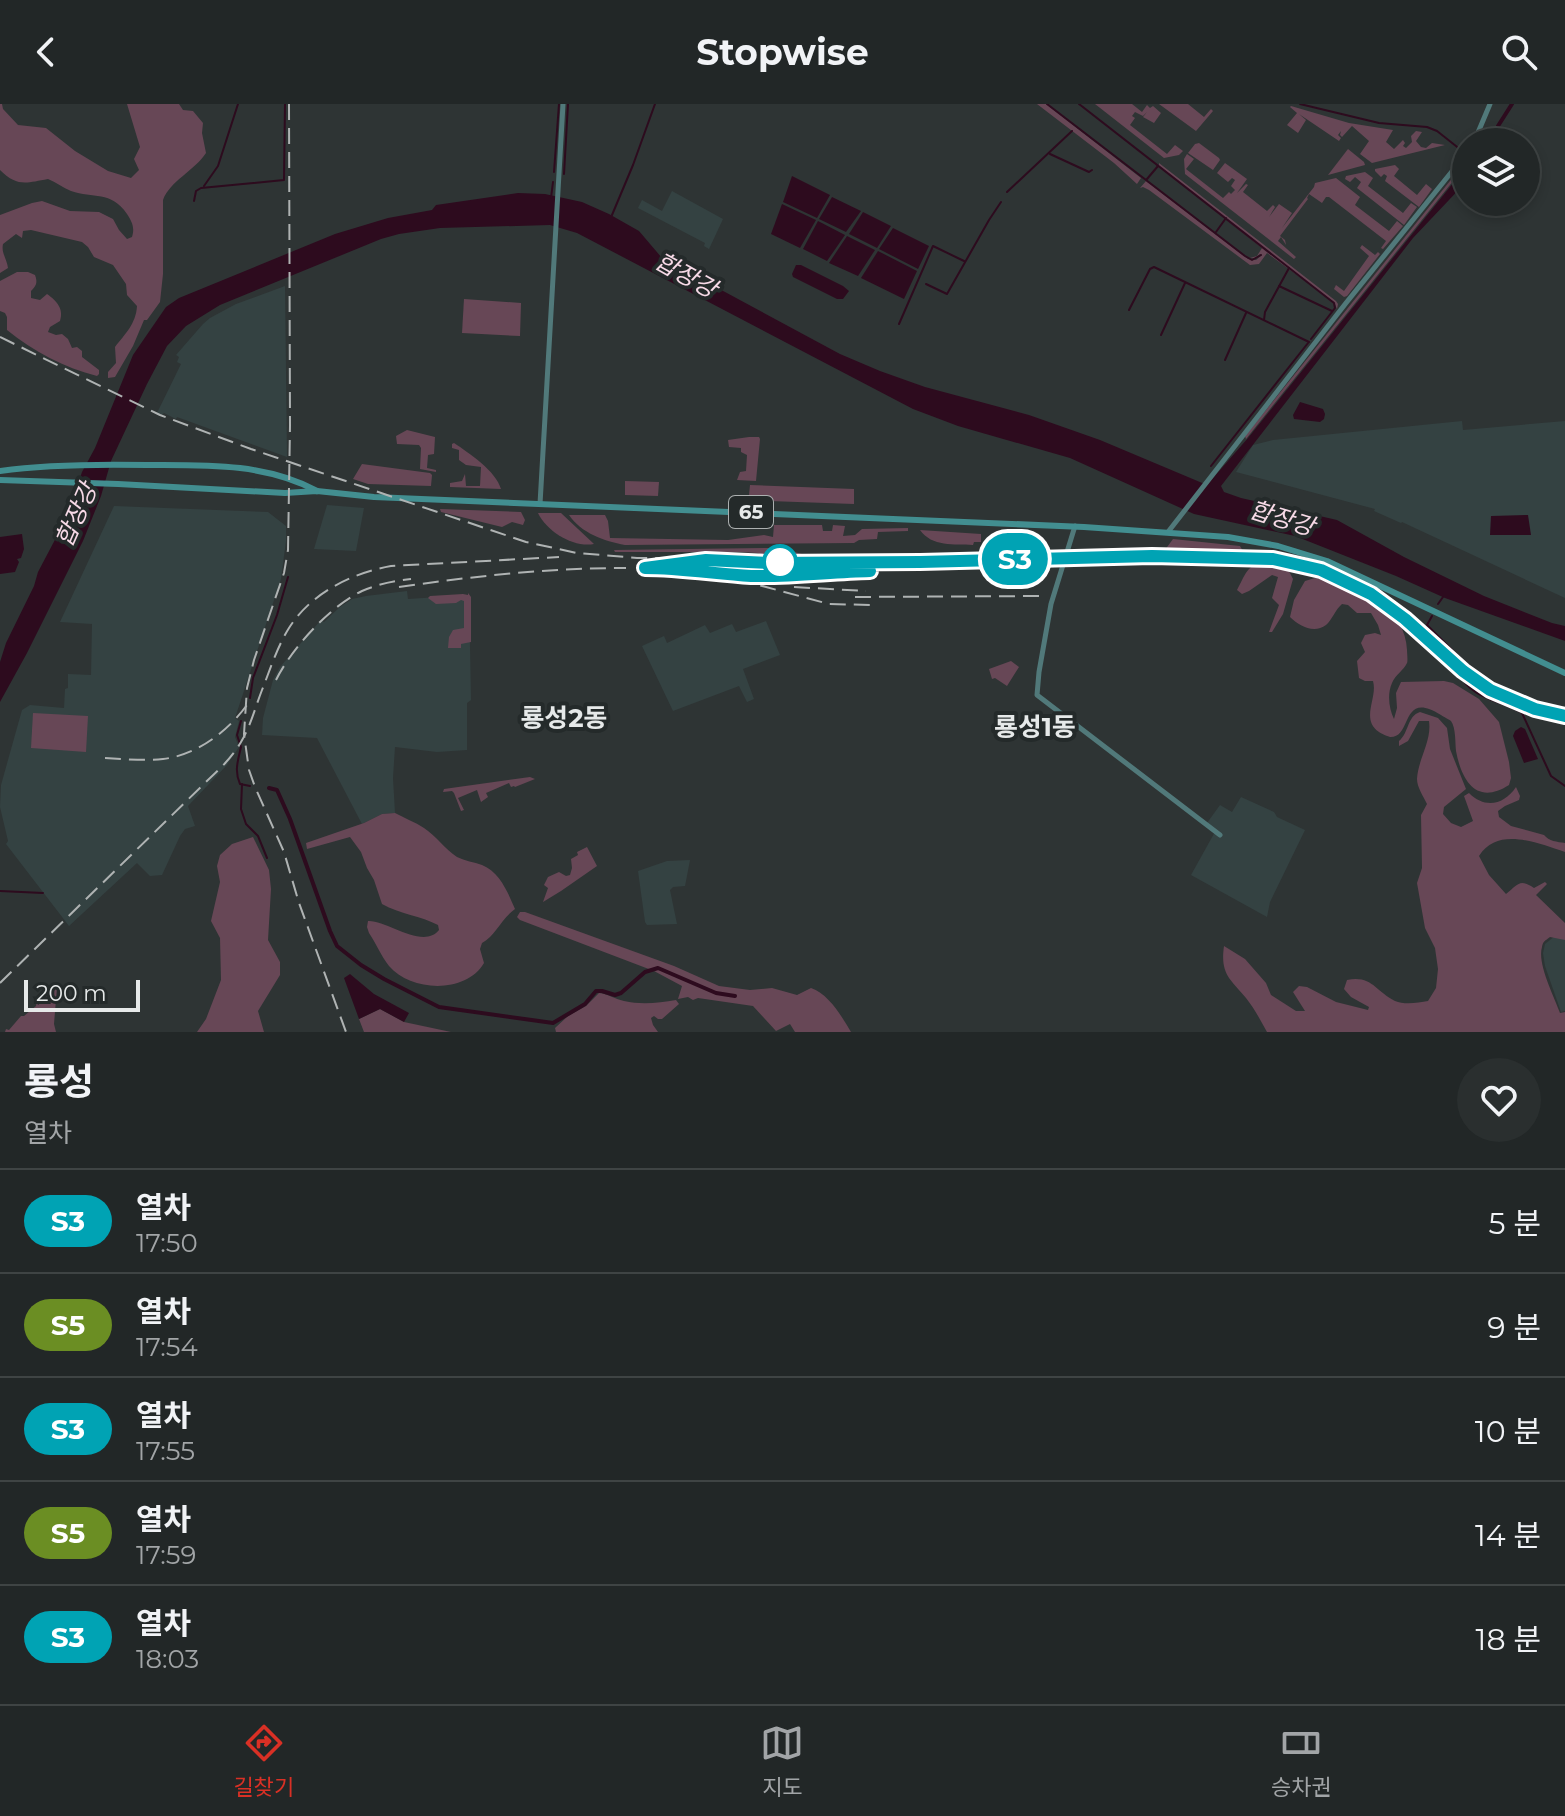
<!DOCTYPE html>
<html lang="ko">
<meta charset="utf-8">
<style>
:root{--surface:#222727;--page:#2a2f2f;--text:#f1f3f6;--muted:#a2a5a7;--line:#3f4444;--accent:#d93025}
body{margin:0;font-family:Montserrat,"Noto Sans KR",sans-serif;background:var(--page);color:var(--text);height:100vh;display:flex;flex-direction:column;font-size:30px;white-space:nowrap}
*{box-sizing:border-box;margin:0}
p{font-size:26px;color:var(--muted)}
.icon{flex:none;width:44px;height:44px;fill:none;stroke:currentColor;stroke-width:2;stroke-linecap:round;stroke-linejoin:round}
.map{position:relative;height:928px;overflow:hidden}
.details{display:flex;flex-direction:column;background:var(--surface);flex:1}
.details>*{flex:none}
.badge{padding:0 16px;border-radius:26px;font-size:28px;line-height:52px}
.tools{position:absolute;left:1452px;top:24px;display:grid;gap:16px}
.tools a{display:grid;place-items:center;width:88px;height:88px;border-radius:50%;background:var(--surface);box-shadow:0 4px 12px #0003,0 0 0 2px var(--line);font-size:40px}
.scale{position:absolute;left:24px;bottom:20px;width:116px;box-sizing:border-box;padding-left:8px;border:4px solid #e6e9e9;border-top:0;font-size:22px;line-height:28px;white-space:nowrap;color:#e6e9e9;-webkit-text-stroke:6px #242a2a;paint-order:stroke}
.map>.badge{position:absolute;translate:-50% -50%;box-shadow:0 0 0 4px #fff}
.round{display:grid;place-items:center;flex:none;width:84px;height:84px;border-radius:42px;background:var(--page)}
.head{display:flex;align-items:center;justify-content:space-between;height:136px;padding:0 24px}
h1{font-size:38px;font-weight:700;line-height:60px}
ul{padding:0;list-style:none}
li{display:flex;align-items:center;gap:24px;height:104px;padding:0 24px;border-top:2px solid var(--line)}
li div{flex:1}
li b{display:block;font-size:30px}
li em{font-style:normal}
li .badge{min-width:88px;font-weight:700;text-align:center}
header{display:flex;justify-content:space-between;align-items:center;height:104px;padding:0 24px;background:var(--surface);font-size:36px;font-weight:700}
.tabs{display:flex;justify-content:space-around;align-items:center;height:112px;border-top:2px solid var(--line);background:var(--surface);font-size:22px;color:var(--muted)}
.tabs a{display:grid;justify-items:center;gap:4px}
.tabs .selected{color:var(--accent)}
.map>svg:first-child{display:block}
.built{fill:#344242}
.green{fill:#674756}
.water{fill:#2d0b1e}
.lines{fill:none;stroke-linecap:round;stroke-linejoin:round}
.stream{stroke:#2d0b1e;stroke-width:2}
.canal{stroke:#2d0b1e;stroke-width:4}
.secondary{stroke:#51797a;stroke-width:5}
.primary{stroke:#428e90;stroke-width:6}
.rail{stroke:#afb3b3;stroke-width:2;stroke-dasharray:16 8;stroke-linecap:butt}
.line-casing{stroke:#fff;stroke-width:18}
.line{stroke:#00a3b4;stroke-width:12}
.stop-dot{fill:#fff;stroke:#00a3b4;stroke-width:4}
.labels{text-anchor:middle;dominant-baseline:central;stroke-width:8;stroke-linejoin:round;paint-order:stroke}
.shield{fill:#242a2a;stroke:#acb0b0;stroke-width:2}
.shield-label{font-size:20px;font-weight:bold;fill:#e6e9e9}
.water-label{font-size:24px;font-style:italic;fill:#f7dae7;stroke:#242a2a}
.quarter-label{font-size:26px;font-weight:bold;fill:#e6e9e9;stroke:#242a2a}
</style>
<header><svg class="icon" aria-label="back" viewBox="0 0 24 24"><path d="M15 5l-7 7 7 7"/></svg>Stopwise<svg class="icon" aria-label="search" viewBox="0 0 24 24"><circle cx="10" cy="10" r="6"/><path d="M15 15l6 6"/></svg></header>
<div class="map">
<svg width="1565" height="928" viewBox="0 0 1565 928">
<rect width="100%" height="100%" fill="#2e3434"/>
<g class="built">
<path d="M672,87L723,115L709,145L704,142L705,139L638,104L642,96L662,107Z"/>
<path d="M285,182L287,353L177,313L176,315L164,309L162,311L157,309L181,260L177,258L179,253L176,251L203,220L210,214L236,200Z"/>
<path d="M1462,317L1463,326L1565,317V494L1402,418L1401,419L1374,407L1375,405L1236,368L1253,341L1273,336Z"/>
<path d="M327,401L364,404L356,447L314,445Z"/>
<path d="M114,402L268,408L286,422V437L281,475L235,614L239,617L235,633L239,643L227,661L188,702L195,722L185,725L180,732L162,771L150,772L137,759L69,822L6,740L8,737L0,703L1,681L22,606L30,601L64,604L65,585L68,584V570L91,571L92,520L60,518Z"/>
<path d="M407,487L408,495L469,491L471,596L467,599V646L437,648L395,643L393,674L395,709L382,710L362,720L317,634L262,631L263,614L273,576L280,563L321,516L324,518L340,503L352,495L366,492Z"/>
<path d="M766,517L780,551L743,565L754,595L747,598L739,582L673,607L642,542L664,532L667,539L705,521L710,529L732,520L736,528Z"/>
<path d="M1241,693L1274,708L1277,713L1305,726L1270,798L1267,813L1191,771L1216,726L1207,719L1220,701L1232,708Z"/>
<path d="M690,756L685,782L673,783L670,786L677,820L647,821L645,818L638,767L667,757Z"/>
<path d="M1555,832L1565,833V907L1561,908L1545,862L1543,849L1545,840Z"/>
</g>
<g class="green">
<path d="M0,0H2L3,5L18,21L46,24L75,47L108,67L131,74L139,66L134,55L140,43L127,0H179L183,6L193,7L203,19L202,29L206,49C194,67 170,77 163,96V170L160,198L147,216H144L133,242L115,273L108,274V268L116,259L115,243C125,230 136,220 137,202L127,191L126,180L113,161L94,153L88,143L82,138L31,126L23,127L22,134L16,130L3,140C1,149 7,155 8,164L0,169V111L32,99L42,97L70,107L99,108L113,115L119,126L127,135L132,133C135,123 132,118 127,110C111,86 93,95 71,87C63,84 56,78 48,75C26,79 17,83 0,66Z"/>
<path d="M1037,0H1046L1141,74L1137,80L1114,59Z"/>
<path d="M1095,0H1132L1142,8L1147,1L1150,4L1153,2L1161,9L1154,19L1143,13L1147,8L1143,12L1135,8L1132,12L1135,14L1130,21L1167,50L1175,41L1183,47L1179,51L1164,54Z"/>
<path d="M1159,0H1188L1204,13L1211,5L1213,7L1196,27Z"/>
<path d="M1291,2L1349,19L1393,26L1386,38L1394,45L1403,36L1405,39L1403,42L1406,44L1412,38L1411,32L1416,27L1422,28L1416,37L1421,43L1426,44L1432,39L1445,41L1372,59L1360,50L1369,37L1352,22L1342,33L1340,31L1341,27L1338,31L1341,34L1339,37L1299,10L1306,16L1298,29L1287,21L1297,9L1290,3Z"/>
<path d="M1199,39L1219,54L1220,56L1213,66L1188,49L1195,40Z"/>
<path d="M1348,45L1364,58L1365,61L1328,71Z"/>
<path d="M1187,50L1194,55L1186,65L1223,94L1229,88L1231,90L1235,86L1231,82L1235,76L1232,74L1228,78L1217,69L1225,59L1247,75L1237,89L1246,80L1248,81L1243,88L1267,107L1273,101L1275,103L1269,113L1279,100L1292,109L1282,124L1314,83L1315,79L1336,74L1360,93L1355,101L1389,127L1397,117L1403,122L1383,145L1381,144L1386,137L1329,93H1326L1322,99L1309,90L1307,94L1308,95L1280,132L1285,136L1286,141L1281,133L1278,137L1296,153L1294,155L1185,70L1184,55Z"/>
<path d="M1466,57V61L1246,335L1245,332Z"/>
<path d="M1159,59L1336,197L1338,200L1337,205L1334,198L1267,149L1259,160L1250,161L1149,86L1143,83L1140,84L1146,77L1248,155L1256,156L1262,151L1260,150L1255,154H1250L1257,152L1262,144L1159,62Z"/>
<path d="M1395,61L1399,65L1394,72L1417,91L1426,80L1432,85L1419,103L1385,77L1387,72L1384,70L1381,73L1375,67V65Z"/>
<path d="M1365,68L1373,74L1368,82L1403,109L1411,99L1417,103L1404,121L1357,84L1361,78L1355,73L1350,78L1345,75L1346,72Z"/>
<path d="M1362,141L1375,151L1378,148L1380,150L1347,192L1344,193L1334,185L1336,181L1344,187L1369,152L1360,144Z"/>
<path d="M17,168H28L35,171C38,179 36,182 31,187V194L40,196L47,190C57,197 64,205 60,217L50,223L48,228L56,231L62,230L68,235L72,244L77,243L82,247V253L99,266V270L97,272C65,264 33,247 7,226V213L5,209L0,207V177Z"/>
<path d="M464,195L521,199L520,232L462,229Z"/>
<path d="M407,326L435,333L434,350L428,351L427,364L436,366V368L420,365L421,344L419,341L397,340L396,332Z"/>
<path d="M749,333H759L760,335L756,377L737,376L740,368L746,367L747,351L741,348V344L729,343L728,336Z"/>
<path d="M454,339C469,349 496,367 501,385L450,383V379L462,377L465,370L466,382H480L481,363L466,361L459,356V346L452,344V340Z"/>
<path d="M362,360L430,369L432,371L431,382L368,380L353,375Z"/>
<path d="M625,377L659,378L658,392L625,391Z"/>
<path d="M750,381L854,385V400L739,396V391H749Z"/>
<path d="M440,405L521,408L525,416L523,421L512,418L502,423L441,408Z"/>
<path d="M538,409H561L594,440C574,444 547,428 538,409Z"/>
<path d="M569,411H605L608,417L610,434L728,436L764,431L773,433L774,421H822L823,427H832L833,421L845,422L843,432L855,431L862,425L908,424V427L878,428L877,435L859,436L854,439L625,441C604,437 581,429 569,411Z"/>
<path d="M920,426L981,430V438H974L973,441C954,440 932,443 920,426Z"/>
<path d="M1173,435L1240,442L1244,449L1227,446L1224,450L1220,451L1162,450Z"/>
<path d="M763,444H779L802,450L803,453L762,452L758,449L741,448H615L614,446Z"/>
<path d="M1265,458C1281,460 1286,459 1293,475L1283,510L1272,528H1269L1279,501L1272,494L1278,473L1272,471L1249,487L1242,490L1237,486C1246,470 1246,461 1265,458Z"/>
<path d="M1325,471C1361,480 1406,506 1407,546C1407,548 1408,557 1407,559C1404,566 1395,571 1392,579C1387,590 1389,605 1394,615L1397,604L1396,589L1401,578L1444,577L1453,579L1479,595L1499,618L1509,658L1511,674L1509,681C1478,701 1462,679 1456,647C1455,639 1456,624 1451,617C1450,616 1442,612 1441,611C1400,585 1413,634 1390,633C1389,633 1380,629 1379,628C1360,615 1378,594 1373,577H1365L1359,574L1357,557L1365,548L1361,539L1365,531L1375,529L1381,531L1378,521L1371,509H1357L1348,501L1342,500C1335,506 1332,516 1326,521C1314,530 1299,522 1290,513L1294,496L1305,477Z"/>
<path d="M468,489L471,493V538L461,540V544H448L449,533L453,526L464,524V497L461,496L456,499L436,500L428,494L430,492L463,490L468,491Z"/>
<path d="M1011,557L1019,563L1007,582L995,574L992,575L989,565Z"/>
<path d="M1420,608L1438,614L1447,624L1450,645L1466,685L1444,703L1443,710L1451,719L1461,723L1473,717L1464,692L1469,689C1485,705 1504,701 1516,683L1520,692L1519,696L1505,702L1498,707L1499,713L1511,722L1544,731C1549,737 1557,738 1565,739V748C1537,739 1498,722 1479,752L1489,771L1506,790C1518,781 1519,774 1534,784L1545,778L1547,780L1536,791L1565,819V836L1550,833C1545,837 1543,837 1542,843C1537,860 1554,892 1560,909L1565,908V928H1267C1261,917 1254,904 1246,894C1230,875 1220,870 1224,842L1245,855L1266,879L1271,891L1296,907H1305L1293,888L1299,882L1307,883L1336,898L1368,906L1369,903L1351,893L1344,885L1347,876C1372,871 1375,887 1395,897C1404,901 1418,899 1428,897L1436,884L1438,865L1435,844L1425,824L1417,779L1422,764L1421,711L1427,700C1423,692 1417,683 1417,675C1418,655 1432,637 1429,617H1419L1408,637L1399,642V637C1409,629 1407,612 1420,608Z"/>
<path d="M33,609L88,612L86,648L31,644Z"/>
<path d="M530,673L535,675L515,683L514,682L511,683L509,679L486,689L488,693L481,698L477,686L458,694L464,706L461,707L454,689L452,687L443,688L444,685Z"/>
<path d="M395,709C404,714 415,718 424,724C436,732 445,745 457,753C465,757 474,758 482,761C500,768 508,789 515,805C501,815 496,831 482,839L480,845L484,859C466,890 411,888 389,862C381,852 376,839 369,829L367,823L368,817C387,816 423,846 439,826L438,821C421,812 400,810 382,800L374,776L367,764L361,748L350,733L307,745L306,739L364,719L382,710Z"/>
<path d="M253,733L269,766L271,785L268,836L280,858V871L258,907L264,928H197L206,915L221,876L220,834L211,817L220,778L217,762L220,751L232,740Z"/>
<path d="M587,743L597,762L561,787L543,798L548,784L544,781L548,773L559,768L566,772L570,771L572,764L571,755L578,751L577,748Z"/>
<path d="M520,808H525L674,862L719,882L750,886L772,884L797,891L811,884C829,890 842,913 851,928H795L790,920L776,927L753,902L698,894L693,896L688,893L678,895L682,882L654,867L520,816L517,813Z"/>
<path d="M57,883L54,920L56,928H5L6,925L9,926L21,912H24L36,902L37,896Z"/>
<path d="M599,889C609,890 614,895 624,897C641,901 659,899 676,896L679,900L662,915H658L654,912L651,914L653,921L658,928H556L555,924L568,912L586,902Z"/>
<path d="M380,905L404,918L451,928H364L359,915Z"/>
</g>
<g class="water">
<path d="M1466,63V78L1413,134L1221,382L1224,388L1241,394L1337,416L1404,453L1484,492L1552,519L1565,522V537L1445,494L1396,472L1295,432L1194,410L1070,354L958,322L913,305L577,129L550,121L440,124L399,130L381,135L220,201L186,222L167,242L147,280L111,357L101,392L83,437L27,549L0,598V558L6,539L34,482L38,468L68,411L82,368L95,344L133,251L166,203L179,194L335,130L388,114L432,106L436,101L518,89L545,90L582,98L609,110L639,127L662,154L840,250L880,267L925,283L1029,311L1100,336L1207,381L1248,334Z"/>
<path d="M792,72L830,91L817,114L783,98Z"/>
<path d="M832,93L861,107L846,128L819,115Z"/>
<path d="M782,100L816,116L800,144L771,130Z"/>
<path d="M863,108L891,122L877,144L849,130Z"/>
<path d="M818,117L845,131L827,157L803,145Z"/>
<path d="M893,124L929,142L918,165L879,145Z"/>
<path d="M847,132L875,146L858,172L829,159Z"/>
<path d="M878,147L917,167L904,195L861,174Z"/>
<path d="M796,161H801L843,182L849,187L843,195H837L793,173L792,170Z"/>
<path d="M1300,298L1323,305L1325,310L1324,315L1320,318L1294,315L1293,311Z"/>
<path d="M1528,411L1531,431H1490L1491,412Z"/>
<path d="M22,430L24,445L21,454L17,455L19,458L15,468L0,470V433Z"/>
<path d="M1521,623L1525,625L1538,655L1524,659L1513,632L1515,627Z"/>
<path d="M350,870L374,890L409,909L404,918L380,905L359,915L344,874Z"/>
</g>
<g class="lines">
<g class="stream">
<path d="M1047,0L1245,152L1252,156L1261,151"/>
<path d="M1079,0L1334,199L1335,204L1311,235"/>
<path d="M1300,0L1379,19L1427,23L1437,27L1461,46"/>
<path d="M1050,50L1089,68L1092,66"/>
<path d="M554,68L559,0"/>
<path d="M564,70L568,0"/>
<path d="M1147,75L1158,62"/>
<path d="M204,82L218,62L238,0"/>
<path d="M1007,88L1072,27"/>
<path d="M551,94L553,78"/>
<path d="M194,97L196,87L201,84L284,76L285,0"/>
<path d="M612,111L633,61L655,0"/>
<path d="M1216,128L1226,114"/>
<path d="M926,180L947,190L989,116L1001,98"/>
<path d="M1279,182L1332,207"/>
<path d="M1129,206L1150,165L1154,163L1309,238"/>
<path d="M1264,216L1265,208L1289,164"/>
<path d="M899,220L933,142L964,157"/>
<path d="M1161,231L1185,179"/>
<path d="M1225,256L1246,209"/>
<path d="M1211,362L1308,239"/>
<path d="M1438,500L1443,493"/>
<path d="M1432,512L1427,521L1465,559L1466,564L1461,571C1468,593 1504,598 1522,609L1551,672L1565,682"/>
<path d="M250,594L253,574L277,511L288,473"/>
<path d="M241,617L237,631L241,643C238,656 234,667 240,680L250,682"/>
<path d="M242,680L241,705L246,720L258,732L267,754"/>
<path d="M0,787L43,789"/>
</g>
<g class="canal">
<path d="M1498,22L1512,0"/>
<path d="M269,684L277,686L290,715L330,827L337,842L361,861L384,875L439,903L553,919L585,900L596,887H602L615,891L621,889L645,868L658,864L716,889L735,892"/>
</g>
<g class="secondary">
<path d="M1474,38L1490,0"/>
<path d="M540,400L563,0"/>
<path d="M1075,422L1051,500L1039,568L1037,591L1220,731"/>
<path d="M1168,428L1346,199L1466,50"/>
</g>
<g class="primary">
<path d="M0,367C49,360 99,360 148,361C205,361 266,359 317,387"/>
<path d="M0,376L118,380L285,389L317,387L374,393L1084,423L1228,433L1278,442L1327,457L1565,569"/>
</g>
<g class="rail">
<path d="M289,0L290,322L288,446L284,469L254,556L247,584L244,630L249,666L255,683L284,748L299,799L346,928"/>
<path d="M0,233L160,311L251,345L526,438L577,449L637,454H699L769,459L920,458L1066,453L1181,452L1273,455C1322,463 1367,483 1405,515C1434,538 1458,567 1490,586C1513,600 1539,606 1565,612"/>
<path d="M666,464L729,473L829,500L870,501"/>
<path d="M750,472L799,471L846,468"/>
<path d="M834,475H870"/>
<path d="M399,483C475,472 549,464 626,464"/>
<path d="M794,483L866,487"/>
<path d="M855,493L1039,492"/>
<path d="M276,576C292,544 329,503 362,487C378,480 394,477 411,475"/>
<path d="M105,654C124,655 144,657 163,655C197,651 227,628 247,601"/>
<path d="M0,879L209,675C221,664 233,652 241,638C251,621 255,604 262,586C270,566 277,543 289,524C311,489 352,469 391,462L559,453"/>
</g>
</g>
<g class="lines">
<g class="line-casing">
<path id="line" d="M870,467C830,468 791,473 751,472C716,470 681,464 645,464L706,456L769,459L920,458L1152,452L1273,455L1321,466L1371,490L1405,515L1463,567L1490,586L1535,605L1565,612"/>
</g>
<use href="#line" class="line"/>
</g>
<circle class="stop-dot" cx="780" cy="458" r="16"/>
<g class="labels">
<rect class="shield" x="729" y="392" width="44" height="32" rx="6"/>
<g class="shield-label">
<text x="751" y="408">65</text>
</g>
<g class="water-label">
<text transform="translate(686 171) rotate(29)">합장강</text>
<text transform="translate(76 411) rotate(-66)">합장강</text>
<text transform="translate(1282 414) rotate(17)">합장강</text>
</g>
<g class="quarter-label">
<text x="564" y="614">룡성2동</text>
<text x="1035" y="623">룡성1동</text>
</g>
</g>
</svg>
<div class="tools">
<a><svg class="icon" aria-label="layers" viewBox="0 0 24 24"><path d="M12 4l9 5-9 5-9-5zM3 14l9 5 9-5"/></svg></a>
</div>
<div class="scale">200 m</div>
<b class="badge" style="left:1015px;top:455px;background:#00a3b4;color:#fff">S3</b>
</div>
<section class="details">
<div class="head"><div><h1>룡성</h1><p>열차</p></div><a class="round"><svg class="icon" aria-label="heart" viewBox="0 0 24 24"><path d="M12 20l-8-8c-3-5 5-10 8-4 3-6 11-1 8 4z"/></svg></a></div>
<ul>
<li><span class="badge" style="background:#00a3b4;color:#fff">S3</span><div><b>열차</b><p>17:50</p></div><em>5 분</em></li>
<li><span class="badge" style="background:#6b8e23;color:#fff">S5</span><div><b>열차</b><p>17:54</p></div><em>9 분</em></li>
<li><span class="badge" style="background:#00a3b4;color:#fff">S3</span><div><b>열차</b><p>17:55</p></div><em>10 분</em></li>
<li><span class="badge" style="background:#6b8e23;color:#fff">S5</span><div><b>열차</b><p>17:59</p></div><em>14 분</em></li>
<li><span class="badge" style="background:#00a3b4;color:#fff">S3</span><div><b>열차</b><p>18:03</p></div><em>18 분</em></li>
</ul>
</section>
<nav class="tabs">
<a class="selected"><svg class="icon" aria-label="directions" viewBox="0 0 24 24"><path d="M12 3l9 9-9 9-9-9zM9 14v-3h6M13 9l2 2-2 2"/></svg>길찾기</a>
<a><svg class="icon" aria-label="map" viewBox="0 0 24 24"><path d="M3 6l6-2 6 2 6-2v14l-6 2-6-2-6 2zM9 4v14M15 6v14"/></svg>지도</a>
<a><svg class="icon" aria-label="tickets" viewBox="0 0 24 24"><path d="M3 7h18v10H3zM15 7v10"/></svg>승차권</a>
</nav>
